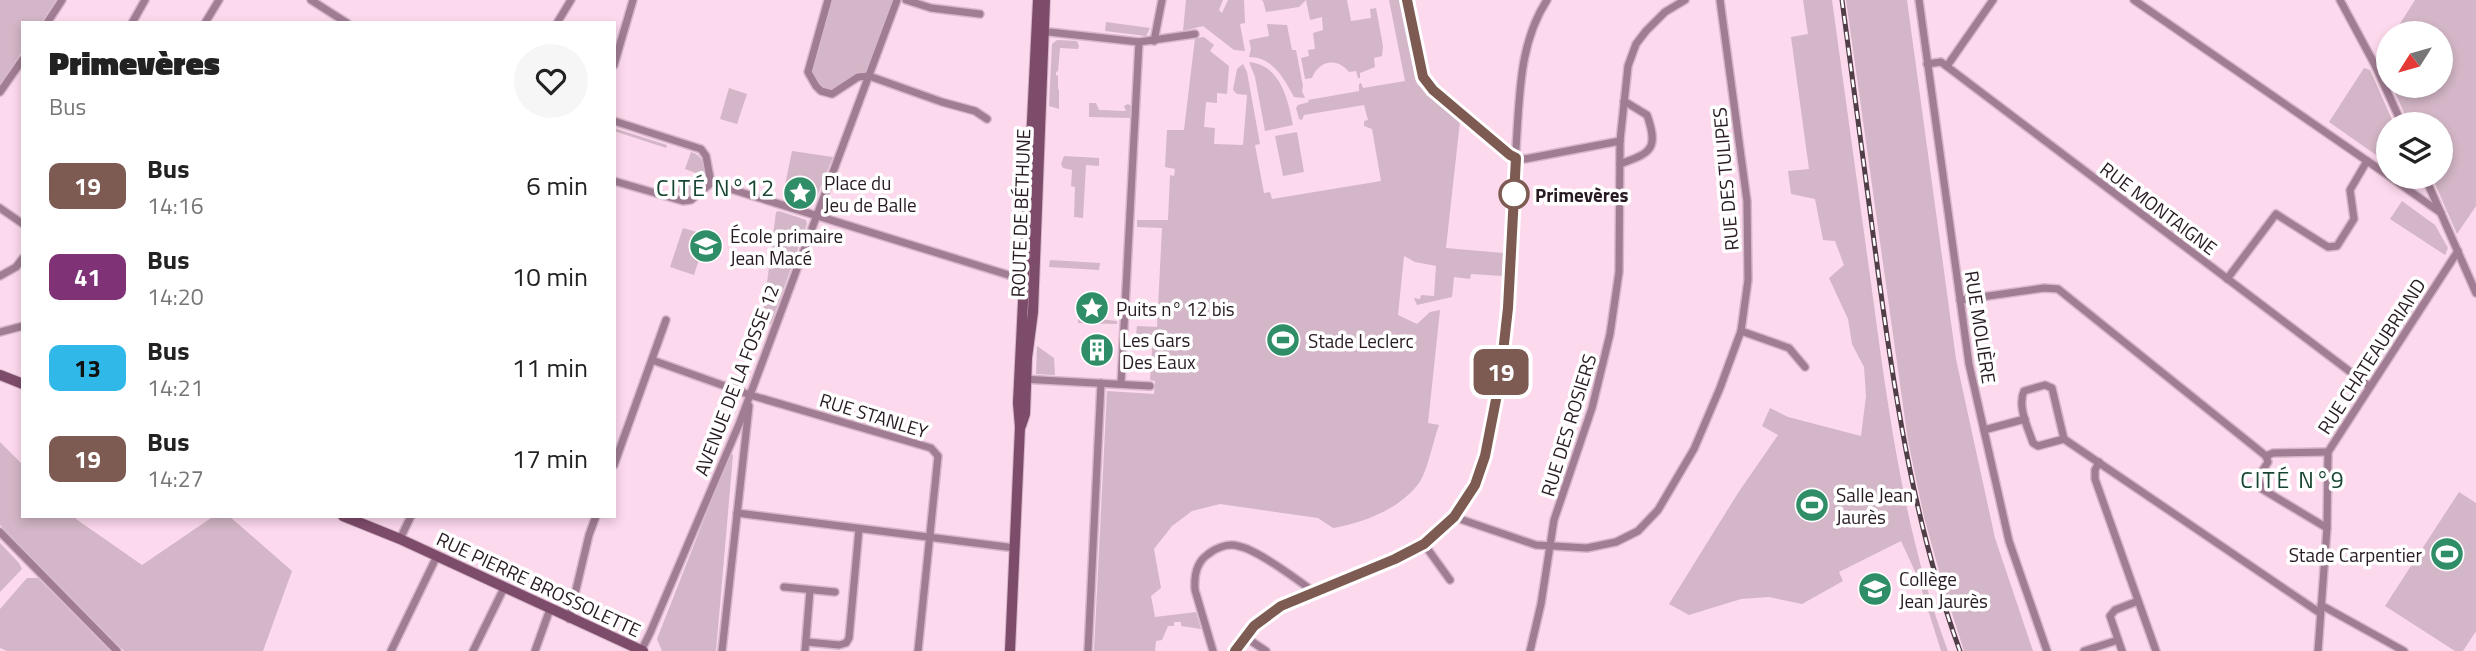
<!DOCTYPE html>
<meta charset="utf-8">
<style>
:root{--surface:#fff;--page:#f6f6f6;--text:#222;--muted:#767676}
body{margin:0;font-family:"Titillium Web",sans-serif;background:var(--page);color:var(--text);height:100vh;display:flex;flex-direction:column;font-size:26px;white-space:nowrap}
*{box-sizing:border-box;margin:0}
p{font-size:23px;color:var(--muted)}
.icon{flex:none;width:38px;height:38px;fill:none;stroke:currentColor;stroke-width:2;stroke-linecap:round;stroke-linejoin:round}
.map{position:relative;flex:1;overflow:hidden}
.panel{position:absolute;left:21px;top:21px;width:595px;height:497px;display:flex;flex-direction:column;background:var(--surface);border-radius:0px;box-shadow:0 4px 10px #0003}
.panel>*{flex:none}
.badge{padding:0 14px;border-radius:10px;font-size:24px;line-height:46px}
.needle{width:46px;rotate:233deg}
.buttons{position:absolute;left:2376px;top:21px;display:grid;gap:14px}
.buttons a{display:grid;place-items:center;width:77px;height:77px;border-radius:50%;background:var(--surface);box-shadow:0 4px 10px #0003;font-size:35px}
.map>.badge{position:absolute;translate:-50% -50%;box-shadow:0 0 0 4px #fff}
.round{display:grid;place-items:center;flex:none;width:74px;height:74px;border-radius:37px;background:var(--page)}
.head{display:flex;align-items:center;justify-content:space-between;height:119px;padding:0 28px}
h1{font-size:33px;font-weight:800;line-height:52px}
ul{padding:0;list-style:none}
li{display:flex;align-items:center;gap:21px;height:91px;padding:0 28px}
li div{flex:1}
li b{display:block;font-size:26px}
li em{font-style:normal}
li .badge{min-width:77px;font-weight:700;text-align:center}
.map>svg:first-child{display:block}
.green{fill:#d3b6c7}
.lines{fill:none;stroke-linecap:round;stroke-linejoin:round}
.street-casing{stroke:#d6b7c9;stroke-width:10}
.secondary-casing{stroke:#d6b7c9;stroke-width:12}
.street{stroke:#a17d93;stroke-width:7}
.secondary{stroke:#7e4c6b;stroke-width:10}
.rail-casing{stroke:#503f49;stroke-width:5}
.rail{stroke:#fff;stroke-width:2.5;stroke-dasharray:8;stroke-linecap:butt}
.line-casing{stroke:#fff;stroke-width:16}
.line{stroke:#7d5a52;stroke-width:10}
.stop-dot{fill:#fff;stroke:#7d5a52;stroke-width:3.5}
.labels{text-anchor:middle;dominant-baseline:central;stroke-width:7;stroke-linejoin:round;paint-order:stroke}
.street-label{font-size:19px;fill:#271a22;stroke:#fff}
.poi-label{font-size:19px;fill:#271a22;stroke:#fff;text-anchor:start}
.stop-label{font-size:19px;font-weight:bold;fill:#271a22;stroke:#fff;text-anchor:start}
.quarter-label{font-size:23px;letter-spacing:2px;fill:#184532;stroke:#fff}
</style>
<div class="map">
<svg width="2476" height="651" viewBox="0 0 2476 651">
<rect width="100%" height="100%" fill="#fdd9ee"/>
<g class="green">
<path d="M0,0H56L41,23H23V50L0,84Z"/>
<path d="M829,0H895L864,76L835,94L820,85L812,71Z"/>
<path d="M1186,0H1223L1219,10L1222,13L1228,0H1244L1245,23L1240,24L1245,51L1234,50L1203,26L1183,31Z"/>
<path d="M1261,0H1347L1351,21L1371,18L1370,9L1376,8L1383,46L1382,56L1374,58L1375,67L1360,73V78H1358L1356,71L1349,72C1337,57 1319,60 1312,78L1305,79L1301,58L1309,56L1308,50L1315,49L1313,33L1323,30L1322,17L1310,20L1306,0L1299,7L1266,12L1263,1Z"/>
<path d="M1389,0H1402L1417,84L1460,121L1446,248L1503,253L1502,276L1471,274L1470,279L1454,277L1452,297L1417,305L1414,298L1420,299L1421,295L1434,296L1436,266L1415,262L1404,256L1398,315L1417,324L1430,312L1440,310L1428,423L1439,425C1433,441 1428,470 1419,483C1400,509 1363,523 1333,528L1318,518L1220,504L1192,511L1172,526L1154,549L1161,588L1151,596L1155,617L1196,612L1201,629L1181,626V622H1174V626H1168L1162,640L1156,641L1155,651H1094L1107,391L1154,394L1155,381L1150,380L1153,335L1136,334L1137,326L1157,327L1162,228L1137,227V220H1168L1170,175L1174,176L1175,169L1165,167L1167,130H1184L1195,38L1204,37L1214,45L1210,51L1229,66L1227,94L1217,93V103L1206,102L1204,127L1215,128L1214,144L1243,145L1247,95L1237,94L1233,90L1237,69L1243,64L1247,72L1260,144L1255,145L1264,193L1270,192L1272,199L1381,181L1372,129L1364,126V121L1368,120L1364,105L1304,115L1302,120L1299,119L1296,108L1298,105L1309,102L1308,100L1359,91V84L1361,83L1363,88L1405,81Z"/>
<path d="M1803,0H1832C1846,102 1860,203 1874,305C1889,418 1907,543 1948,651H1941L1918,578L1901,541L1839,572L1843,581L1802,604L1769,597L1741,599L1689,615L1669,604L1738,493L1778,435L1762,426L1770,408L1788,417L1861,436L1866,396L1864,367L1852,344L1848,319L1829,278L1844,265L1835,241L1823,240L1815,199L1791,194L1788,171L1809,169L1791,37L1808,34Z"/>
<path d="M1846,0H1907L1956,359L1995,538L2033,651H1964L1943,585L1924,517L1908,441Z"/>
<path d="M2415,0H2476V206L2457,234L2432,177H2441V124H2409L2392,86H2441V33H2394Z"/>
<path d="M1106,22L1150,28L1146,36L1105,31Z"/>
<path d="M1267,24L1287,25L1292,50H1296L1303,86L1302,91L1305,98L1294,97C1284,79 1273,57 1249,57L1251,49L1249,40L1269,36Z"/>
<path d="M1057,40L1077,41L1079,46L1078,49L1060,48L1058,71L1056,72V75L1058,76V89L1059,90V109L1049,106L1052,44Z"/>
<path d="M2389,41V79L2378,56Z"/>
<path d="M1249,62C1281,65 1288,100 1293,125L1265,131L1255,77Z"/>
<path d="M2364,68L2370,70L2394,124H2389V164L2329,122Z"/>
<path d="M729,88L747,94L737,124L720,119Z"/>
<path d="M1089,103H1096L1099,110L1126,111L1124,106L1128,104L1131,106L1130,118L1089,117Z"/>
<path d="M614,128L667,145L666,148L614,131Z"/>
<path d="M1297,132L1304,172L1283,176L1275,136Z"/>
<path d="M792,151L833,157L816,199C804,203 793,199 784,190Z"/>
<path d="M691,152C702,155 707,166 704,176L685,169Z"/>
<path d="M1064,156L1099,158V166L1086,165L1083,218L1074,217L1075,187L1071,186L1072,170L1063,168L1061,164Z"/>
<path d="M683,177L702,183L688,196L677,192Z"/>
<path d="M2402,201L2435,225L2448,248L2445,255L2390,219Z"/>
<path d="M779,211L806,220L807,224L771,324L762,322L776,212Z"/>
<path d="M683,228L707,235L694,275L670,267Z"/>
<path d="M1050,260L1100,263L1099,270L1049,267Z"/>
<path d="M1099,303V319L1117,321V324L1078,323L1079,304Z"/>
<path d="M1037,346L1054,358L1055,375L1036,374Z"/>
<path d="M0,442L23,465V516H76V519L142,565L214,516H229L292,571L263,651H124L0,525Z"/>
<path d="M730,453L733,455L716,651H662L657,639Z"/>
<path d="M2459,492L2476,503V631L2463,651H2455L2385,606Z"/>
<path d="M0,543L19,563L22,569L0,592Z"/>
<path d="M27,578H38L110,651H7L0,648V609Z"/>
</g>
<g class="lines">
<g class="street-casing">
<g id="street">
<path d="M311,0L347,23"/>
<path d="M828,0L808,72L816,86L821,91L832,94L858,77L869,76L942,102L975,111L987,119"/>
<path d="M906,0L931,8L980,14"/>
<path d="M1407,0L1421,72L1433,90L1509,155L1525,159L1620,141"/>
<path d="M1919,0L1969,364L2009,541L2047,651"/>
<path d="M2134,0L2389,176"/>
<path d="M2340,0L2375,65L2402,124"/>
<path d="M47,23L62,0"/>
<path d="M132,23L145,0"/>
<path d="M205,23L219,0"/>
<path d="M557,23L571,0"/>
<path d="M1040,31L1139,42L1195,34"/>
<path d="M1154,41L1162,0"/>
<path d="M1927,64L1941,62L2369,386"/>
<path d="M614,65L633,0"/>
<path d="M1947,66L1993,0"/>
<path d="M0,92L23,59"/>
<path d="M614,121L701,149L706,156L711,183"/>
<path d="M1620,164C1651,153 1659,149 1647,115L1624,101"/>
<path d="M2390,177L2441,213"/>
<path d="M2425,177L2476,293"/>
<path d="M614,181L683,201L691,200L711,183"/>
<path d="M711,183L1028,281"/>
<path d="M0,208L23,224"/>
<path d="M0,276L16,267L23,258"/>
<path d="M2227,279L2276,214L2328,247L2337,246L2354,219L2350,190L2367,161"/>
<path d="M1960,300L2044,288L2058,289L2266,456"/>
<path d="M1741,331L1789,348L1805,367"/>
<path d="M0,332L23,326"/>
<path d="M652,360L750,395L931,448L938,456L918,651"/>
<path d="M1022,379L1150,386"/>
<path d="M1121,384L1139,42"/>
<path d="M2045,385L2052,388L2064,439L2038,446L2033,443C2028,428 2017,406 2024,391Z"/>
<path d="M1984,430L2025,419"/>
<path d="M2064,439L2320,613"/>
<path d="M2266,456L2268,462L2258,478L2262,489L2327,528"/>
<path d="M2266,456L2273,453L2328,452"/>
<path d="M2099,462L2095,470V479L2156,651"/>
<path d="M614,465L666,320"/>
<path d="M737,513L1015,548"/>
<path d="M1454,517L1536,545L1587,548L1616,542L1638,531L1658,510L1694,449L1720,388L1741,331L1748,280L1747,201L1720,0"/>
<path d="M0,532L117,651"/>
<path d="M400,539L411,516"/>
<path d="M1424,544L1450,580"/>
<path d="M784,587L835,592"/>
<path d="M2321,605L2404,651"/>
<path d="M569,619L589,535L596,516"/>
<path d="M1245,637L1266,651"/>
<path d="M807,642L839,645L846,643L849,638L859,529"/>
<path d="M391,651L437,556"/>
<path d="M473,651L504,588"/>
<path d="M535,651L550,609"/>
<path d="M641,651L650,633L740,422L897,0"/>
<path d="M722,651L749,406"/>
<path d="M805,651L810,590"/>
<path d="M1088,651L1101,383"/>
<path d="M1213,651L1195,590C1194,577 1196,563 1207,555C1215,548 1228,543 1238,546C1256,549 1298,580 1314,592"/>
<path d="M1235,651C1243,640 1251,628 1262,619C1281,602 1306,596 1329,588C1387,566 1447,541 1476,484C1486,463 1489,439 1493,417C1512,323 1511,227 1517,132C1520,87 1521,40 1547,0"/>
<path d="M1530,651L1541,604L1554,520L1592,408L1610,334L1619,272L1620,141L1628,66L1636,44L1646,31L1665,12L1685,0"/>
<path d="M2084,651L2118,640"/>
<path d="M2122,651L2110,616L2115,610L2138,601"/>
<path d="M2318,651L2327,528L2328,452L2458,251"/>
</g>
</g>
<g class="secondary-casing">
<g id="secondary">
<path d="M0,375L23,384"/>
<path d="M1021,426L1025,414L1027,358L1033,312L1045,0"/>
<path d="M343,516L400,539L643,651"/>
<path d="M1010,651L1020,427L1018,403L1038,0"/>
</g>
</g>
<use href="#street" class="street"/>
<use href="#secondary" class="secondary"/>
<g class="rail-casing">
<path id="rail" d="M1842,0C1854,93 1867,186 1879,279C1896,405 1916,531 1960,651"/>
</g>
<use href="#rail" class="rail"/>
</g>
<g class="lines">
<g class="line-casing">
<path id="line" d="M1235,651L1254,626L1281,606L1395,559L1424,544L1454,517L1475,485L1485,456L1500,379L1508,308L1516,158L1510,155L1433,90L1423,77L1407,0"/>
</g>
<use href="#line" class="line"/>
</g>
<defs>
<g id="sight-disc" transform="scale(1.75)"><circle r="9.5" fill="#2f8e67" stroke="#fff"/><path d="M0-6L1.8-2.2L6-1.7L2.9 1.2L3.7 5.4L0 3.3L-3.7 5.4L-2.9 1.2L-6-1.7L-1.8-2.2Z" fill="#fff"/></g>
<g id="school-disc" transform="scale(1.75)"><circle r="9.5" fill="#2f8e67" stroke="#fff"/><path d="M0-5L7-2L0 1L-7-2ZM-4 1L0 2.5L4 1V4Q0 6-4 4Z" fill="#fff"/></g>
<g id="stadium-disc" transform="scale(1.75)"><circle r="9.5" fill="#2f8e67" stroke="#fff"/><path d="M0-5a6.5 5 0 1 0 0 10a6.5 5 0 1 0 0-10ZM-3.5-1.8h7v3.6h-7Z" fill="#fff"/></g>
<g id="building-disc" transform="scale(1.75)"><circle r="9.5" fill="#2f8e67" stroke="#fff"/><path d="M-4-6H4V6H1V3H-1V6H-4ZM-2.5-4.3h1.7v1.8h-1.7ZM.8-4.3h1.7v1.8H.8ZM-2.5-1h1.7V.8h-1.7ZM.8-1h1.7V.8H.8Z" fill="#fff"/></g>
</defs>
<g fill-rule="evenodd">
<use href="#sight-disc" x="800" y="193"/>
<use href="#school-disc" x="706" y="246"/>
<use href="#sight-disc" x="1092" y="308"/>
<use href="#stadium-disc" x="1283" y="340"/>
<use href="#building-disc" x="1097" y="350"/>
<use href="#stadium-disc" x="1812" y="505"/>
<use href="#stadium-disc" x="2447" y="554"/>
<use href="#school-disc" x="1875" y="589"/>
</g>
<circle class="stop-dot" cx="1514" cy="194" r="14"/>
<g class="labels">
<g class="street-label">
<text transform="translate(1725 179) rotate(-95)">RUE DES TULIPES</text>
<text transform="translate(2159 208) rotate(37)">RUE MONTAIGNE</text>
<text transform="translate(1020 213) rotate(-88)">ROUTE DE BÉTHUNE</text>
<text transform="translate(1981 327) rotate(81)">RUE MOLIÈRE</text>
<text transform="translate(2371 356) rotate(-57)">RUE CHATEAUBRIAND</text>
<text transform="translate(736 380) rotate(-69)">AVENUE DE LA FOSSE 12</text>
<text transform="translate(874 415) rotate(17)">RUE STANLEY</text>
<text transform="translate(1568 425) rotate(-73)">RUE DES ROSIERS</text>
<text transform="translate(539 584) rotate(25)">RUE PIERRE BROSSOLETTE</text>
</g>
<g class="poi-label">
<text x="824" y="182">Place du<tspan x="824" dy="22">Jeu de Balle</tspan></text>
<text x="730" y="235">École primaire<tspan x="730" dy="22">Jean Macé</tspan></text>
<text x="1116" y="308">Puits n° 12 bis</text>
<text x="1122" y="339">Les Gars<tspan x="1122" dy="22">Des Eaux</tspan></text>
<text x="1308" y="340">Stade Leclerc</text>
<text x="1836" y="494">Salle Jean<tspan x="1836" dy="22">Jaurès</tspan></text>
<text x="2422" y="554" text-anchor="end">Stade Carpentier</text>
<text x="1899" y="578">Collège<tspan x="1899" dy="22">Jean Jaurès</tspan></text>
</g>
<g class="stop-label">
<text x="1535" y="194">Primevères</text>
</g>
<g class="quarter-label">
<text x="716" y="187">CITÉ N°12</text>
<text x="2293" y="479">CITÉ N°9</text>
</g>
</g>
</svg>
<div class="buttons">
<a><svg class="needle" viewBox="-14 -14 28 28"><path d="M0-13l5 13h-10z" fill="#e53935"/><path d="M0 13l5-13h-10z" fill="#767676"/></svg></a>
<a><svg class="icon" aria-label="layers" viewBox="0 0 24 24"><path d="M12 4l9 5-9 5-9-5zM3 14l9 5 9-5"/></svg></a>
</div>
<b class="badge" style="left:1501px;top:372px;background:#7d5a52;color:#fff">19</b>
<section class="panel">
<div class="head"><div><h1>Primevères</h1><p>Bus</p></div><a class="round"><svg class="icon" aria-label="heart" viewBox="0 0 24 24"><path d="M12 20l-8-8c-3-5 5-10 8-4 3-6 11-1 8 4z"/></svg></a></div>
<ul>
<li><span class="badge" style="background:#7d5a52;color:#fff">19</span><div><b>Bus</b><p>14:16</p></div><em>6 min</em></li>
<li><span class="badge" style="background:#7f3376;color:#fff">41</span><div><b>Bus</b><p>14:20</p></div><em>10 min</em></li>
<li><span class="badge" style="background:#30b8e8;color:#111">13</span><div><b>Bus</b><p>14:21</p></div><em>11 min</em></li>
<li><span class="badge" style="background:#7d5a52;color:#fff">19</span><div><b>Bus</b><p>14:27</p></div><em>17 min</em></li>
</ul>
</section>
</div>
